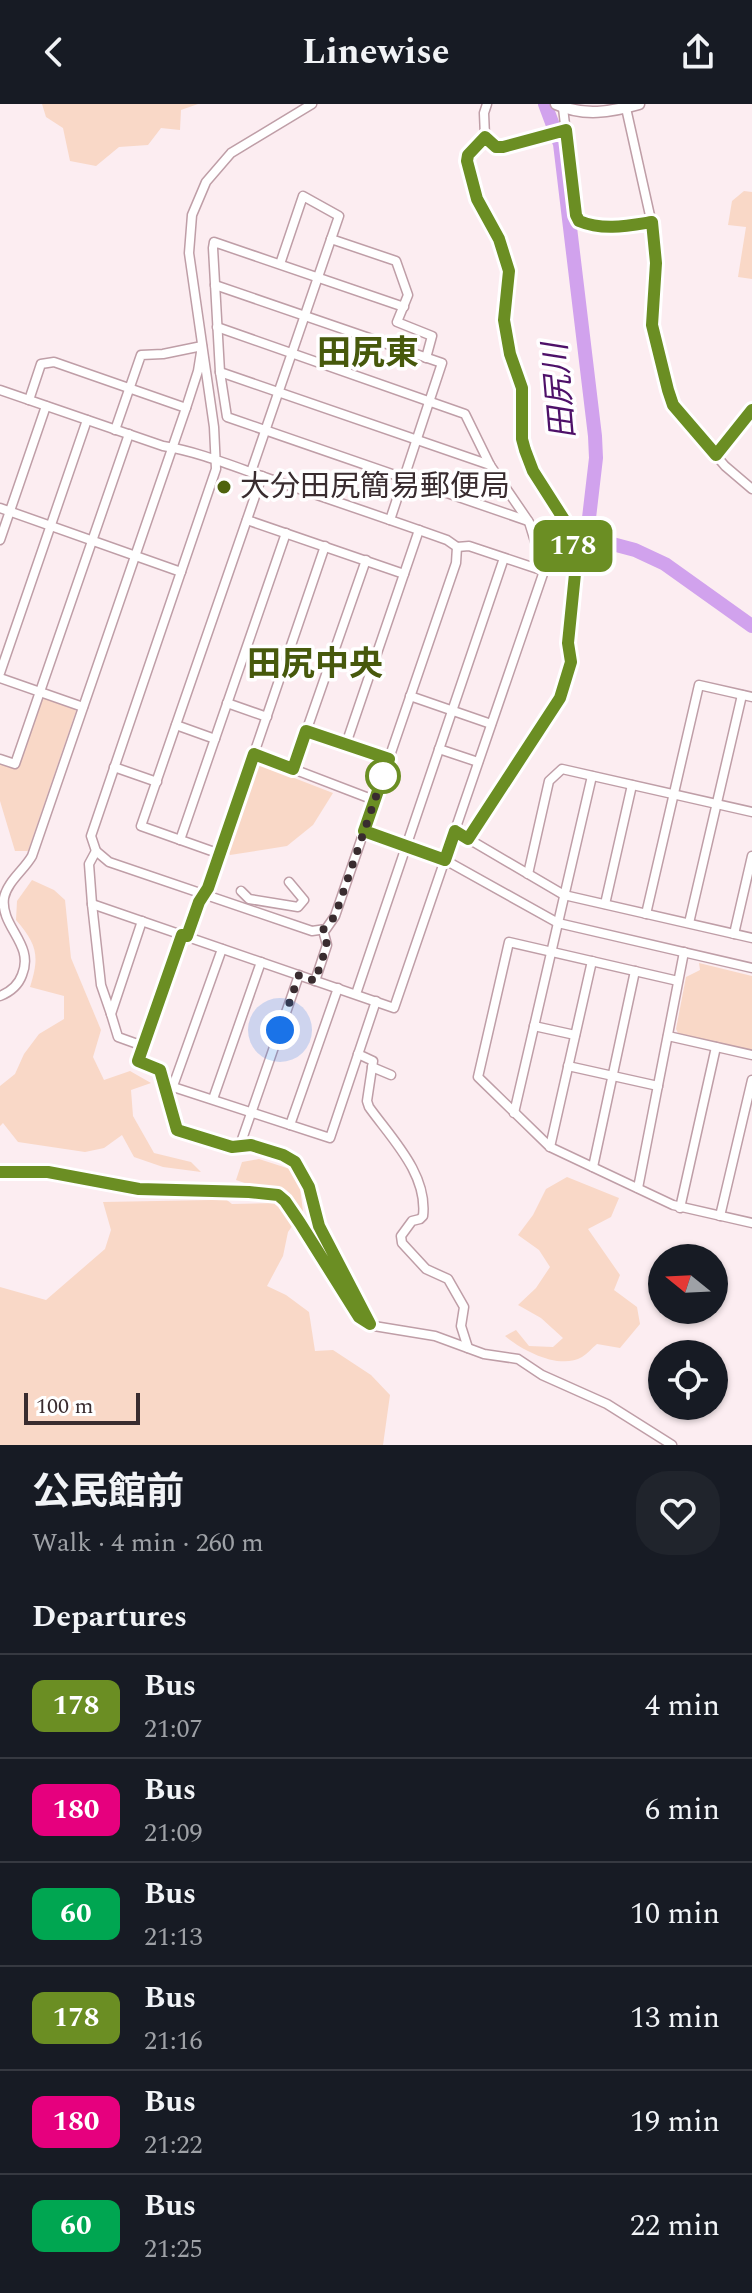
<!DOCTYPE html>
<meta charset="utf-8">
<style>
:root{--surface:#171b24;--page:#20242c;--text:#f1f3f6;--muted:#9ea1a6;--line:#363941}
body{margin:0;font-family:Spectral,"Noto Sans JP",serif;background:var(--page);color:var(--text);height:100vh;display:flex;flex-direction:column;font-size:30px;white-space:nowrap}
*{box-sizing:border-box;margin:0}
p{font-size:26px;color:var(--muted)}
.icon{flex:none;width:44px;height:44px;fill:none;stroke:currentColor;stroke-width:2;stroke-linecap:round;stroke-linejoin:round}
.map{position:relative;height:1341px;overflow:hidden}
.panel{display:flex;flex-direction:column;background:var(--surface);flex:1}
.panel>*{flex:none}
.badge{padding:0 16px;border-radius:12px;font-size:28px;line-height:52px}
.needle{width:52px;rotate:288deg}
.fabs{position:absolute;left:648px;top:1140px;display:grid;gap:16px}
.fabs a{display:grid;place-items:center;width:80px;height:80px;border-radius:50%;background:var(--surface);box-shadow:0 2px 6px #0004;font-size:40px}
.scale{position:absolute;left:24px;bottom:20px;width:116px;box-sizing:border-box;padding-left:8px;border:4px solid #392c2f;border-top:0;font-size:22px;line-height:28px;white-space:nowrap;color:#392c2f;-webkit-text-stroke:6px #fff;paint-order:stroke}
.you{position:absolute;width:40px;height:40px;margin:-20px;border:6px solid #fff;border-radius:50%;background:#1a73e8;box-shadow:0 0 0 12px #1a73e833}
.map>.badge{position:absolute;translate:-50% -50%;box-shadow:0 0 0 4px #fff}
h2{padding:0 32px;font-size:30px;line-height:72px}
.round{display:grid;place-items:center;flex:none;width:84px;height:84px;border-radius:32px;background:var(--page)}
.summary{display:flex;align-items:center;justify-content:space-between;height:136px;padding:0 32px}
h1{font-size:38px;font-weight:700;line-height:60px}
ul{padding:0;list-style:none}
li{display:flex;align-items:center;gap:24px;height:104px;padding:0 32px;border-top:2px solid var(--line)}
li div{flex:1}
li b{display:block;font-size:30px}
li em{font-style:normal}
li .badge{min-width:88px;font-weight:700;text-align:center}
header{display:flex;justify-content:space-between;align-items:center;height:104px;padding:0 32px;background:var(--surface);font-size:36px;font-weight:700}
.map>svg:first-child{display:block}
.green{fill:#f9d8c7}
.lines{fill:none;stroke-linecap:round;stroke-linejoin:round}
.river{stroke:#d1a2ed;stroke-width:14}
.minor-casing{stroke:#bf9ea7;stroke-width:11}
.major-casing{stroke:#bf9ea7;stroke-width:13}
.minor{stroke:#fff;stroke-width:8}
.major{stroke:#fff;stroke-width:10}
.line-casing{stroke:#fff;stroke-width:18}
.line{stroke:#6b8e23;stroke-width:12}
.walk{stroke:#392c2f;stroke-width:8;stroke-dasharray:0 14.4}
.poi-dot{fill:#4f630e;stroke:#fff;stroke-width:3}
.stop-dot{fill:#fff;stroke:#6b8e23;stroke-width:4}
.labels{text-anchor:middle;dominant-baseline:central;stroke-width:7;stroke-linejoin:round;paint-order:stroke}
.poi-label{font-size:30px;fill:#392c2f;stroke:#fff;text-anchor:start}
.water-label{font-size:32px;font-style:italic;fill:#4e1169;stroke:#fff}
.quarter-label{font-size:34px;font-weight:bold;fill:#47590c;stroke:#fff}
</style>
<header><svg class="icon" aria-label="back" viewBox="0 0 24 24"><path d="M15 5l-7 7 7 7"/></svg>Linewise<svg class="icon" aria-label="share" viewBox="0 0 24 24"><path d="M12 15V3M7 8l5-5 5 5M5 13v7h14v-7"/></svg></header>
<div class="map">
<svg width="752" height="1341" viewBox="0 0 752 1341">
<rect width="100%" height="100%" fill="#fcedf1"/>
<g class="green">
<path d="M42,0H198L181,6L180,26L161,24L148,41L119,43L96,62L70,57L63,24L46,13Z"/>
<path d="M744,87L752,88V175L738,173L746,123L728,121L732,97Z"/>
<path d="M45,594L73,603L76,607L28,747H15L0,697V659L18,664L42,595Z"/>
<path d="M258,660L333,689L313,721L287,742L230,751L228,747Z"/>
<path d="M32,776L54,786L65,796L71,854L101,926L93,953L104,976L130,967L151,979L131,986L133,1012L154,1049L191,1058L201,1068L163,1063L134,1053L122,1031L104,1044L85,1048L18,1038L3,1019L0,1022V982L15,970L24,950L39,930L64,915V892L30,883C40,852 37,840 16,816L17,797Z"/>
<path d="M699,859L752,872V948L679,931L676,925L686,873L700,866Z"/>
<path d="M259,1055L293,1066L300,1084L303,1107L288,1128L283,1152L267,1182L286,1191L309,1208L315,1247L333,1246L371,1271L390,1291L383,1341H0V1183L46,1196L105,1145L111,1126L103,1098L211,1096L218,1089L232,1100L276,1099L256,1083L236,1076L242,1058Z"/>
<path d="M567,1073L619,1094L611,1113L588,1125L620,1171L614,1186L637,1203L640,1220L620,1244L597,1240C592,1244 587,1250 582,1253C560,1266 523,1247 505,1232L516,1226L529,1242L553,1243L563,1234L541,1214L518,1201L536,1184L550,1163L539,1146L518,1131L533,1111L546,1085Z"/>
</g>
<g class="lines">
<path class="river" d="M545,0L560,40L595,332L596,354L587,431L590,434L635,446L665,460L752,522"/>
<g class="minor-casing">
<g id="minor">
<path d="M487,0L484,9L485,33L496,43L566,26"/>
<path d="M563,4L576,111L579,117C603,127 627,122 652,118"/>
<path d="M626,4L655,134V190L652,221L668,286L673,301L685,315L725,362L752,385"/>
<path d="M331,135L396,157L408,191L397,218L432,232L426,254"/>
<path d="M215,181L442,259L390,416"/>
<path d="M404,203L214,138L213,144L220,268L227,313L528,417"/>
<path d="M220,268L490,361"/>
<path d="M0,286L163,342C200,348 235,363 270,375C329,395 388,415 447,436L457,443L456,459L335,812L326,825L312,827L109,758L96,747L91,732L216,365L214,323L189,149L192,111L206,78L231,49L312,0"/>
<path d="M29,296L41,260L54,258L186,304"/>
<path d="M716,351L752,306"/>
<path d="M251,368L339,112L303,92L280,160"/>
<path d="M0,404L181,468"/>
<path d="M247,416L404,470"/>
<path d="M0,436L46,302"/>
<path d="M457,443L469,442L544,467"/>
<path d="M0,569L87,316"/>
<path d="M0,574L83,603"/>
<path d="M410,592L491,620"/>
<path d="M227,599L267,613"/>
<path d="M176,621L215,635"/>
<path d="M306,627L389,655"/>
<path d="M346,640L419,426"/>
<path d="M439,645L478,658"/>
<path d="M254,650L374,696"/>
<path d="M0,655L15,660L129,330"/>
<path d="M114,663L157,678"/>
<path d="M293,665L366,456"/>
<path d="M364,727L445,756L558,819L752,864"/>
<path d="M455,727L564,791L752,834"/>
<path d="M468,735L560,594L571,558L568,539L571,499L575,489L576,460L570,425L533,367L522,335V284L510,250L504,216L509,167L505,152L491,119L477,95L467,57L468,51L485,33"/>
<path d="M180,736L286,429"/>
<path d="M96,747L89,760L92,800L101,881L111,910"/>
<path d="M220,750L141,722L262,372"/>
<path d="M528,770L549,677L562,665L752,708"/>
<path d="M241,787L249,795L298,803L304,796L289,778"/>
<path d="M92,800L394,904L544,467L529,418L490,361L465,310L217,223"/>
<path d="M605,800L632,681"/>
<path d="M646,810L699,581L752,593"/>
<path d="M142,817L111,910L118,933L143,942"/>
<path d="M689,819L742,591"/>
<path d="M734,830L752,752"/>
<path d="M182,831L138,957L160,966L177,1026L232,1043L251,1041L283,1051L295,1058L309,1083L314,1111L319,1122L359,1203L374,1222L435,1232L484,1250L518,1255L542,1271L607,1300L672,1341"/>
<path d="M187,832L199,798L208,784L325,442"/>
<path d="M315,877L327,841L323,826"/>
<path d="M678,877L509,838L478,973L550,1043L673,1101L752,1119"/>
<path d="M356,890L504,454"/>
<path d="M0,892C10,888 18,882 22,871C35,840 0,823 4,794C7,778 24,766 32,752L186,304L198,267L202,242L163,250L141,251L115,326"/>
<path d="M534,922L575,931"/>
<path d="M668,932L752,951"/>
<path d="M358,950L373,957L367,997L369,1003C391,1034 428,1070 423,1112L420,1115L412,1117L401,1132L402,1139L426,1165L448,1175L464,1203L461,1222L468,1244"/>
<path d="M568,962L658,982"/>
<path d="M372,963L391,971"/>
<path d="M164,980L330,1034L376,897"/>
<path d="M173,982L222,845"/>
<path d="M213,995L261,858"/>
<path d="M514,1009L592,672"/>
<path d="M290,1021L338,884"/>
<path d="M550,1043L592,857"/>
<path d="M239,1044L299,871"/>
<path d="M593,1063L635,867"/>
<path d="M0,1068H48L139,1085L261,1089L278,1091L285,1097L350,1196"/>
<path d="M638,1084L684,848"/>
<path d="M680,1104L716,943"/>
<path d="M720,1112L752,976"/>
</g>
</g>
<g class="major-casing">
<path id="major" d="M556,0C584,13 611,8 639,0"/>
</g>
<use href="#minor" class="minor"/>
<use href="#major" class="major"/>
</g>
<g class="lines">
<g class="line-casing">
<path id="line" d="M0,1068H48L139,1085L249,1088L278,1091L285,1097L300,1119L359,1213L370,1220L319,1122L309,1083L295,1058L283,1051L251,1041L232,1043L177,1026L160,966L138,957L182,831L187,832L199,798L208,784L254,650L293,665L306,627L389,655L364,727L445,756L455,727L468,735L560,594L571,558L568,539L576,460L570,425L533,367L525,346L522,335V284L510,250L504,216L509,167L499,135L477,95L467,57L468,51L485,33L496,43H503L566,26L576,111L579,117C603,127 627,122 652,118L656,159L652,221L668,286L673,301L716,351L752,306"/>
</g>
<use href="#line" class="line"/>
<path class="walk" d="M280,926L299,871L315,877L327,841L323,826L335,812L383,672"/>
</g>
<circle class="poi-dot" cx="224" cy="383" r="8"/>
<circle class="stop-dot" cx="383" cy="672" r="16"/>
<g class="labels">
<g class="poi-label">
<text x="240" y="383">大分田尻簡易郵便局</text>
</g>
<g class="water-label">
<text transform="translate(560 287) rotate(-95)">田尻川</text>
</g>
<g class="quarter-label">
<text x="368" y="250">田尻東</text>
<text x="315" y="561">田尻中央</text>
</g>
</g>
</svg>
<div class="fabs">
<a><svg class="needle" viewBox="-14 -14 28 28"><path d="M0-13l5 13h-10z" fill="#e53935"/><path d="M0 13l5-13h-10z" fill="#9ea1a6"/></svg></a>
<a><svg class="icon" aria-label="locate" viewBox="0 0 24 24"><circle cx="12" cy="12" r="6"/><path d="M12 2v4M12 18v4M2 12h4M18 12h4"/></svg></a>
</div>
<div class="scale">100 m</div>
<div class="you" style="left:280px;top:926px"></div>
<b class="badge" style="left:573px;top:442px;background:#6b8e23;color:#fff">178</b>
</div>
<section class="panel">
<div class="summary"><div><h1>公民館前</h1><p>Walk · 4 min · 260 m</p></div><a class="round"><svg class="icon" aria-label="heart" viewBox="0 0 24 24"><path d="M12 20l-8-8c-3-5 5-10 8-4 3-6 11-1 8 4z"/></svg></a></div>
<h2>Departures</h2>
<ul>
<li><span class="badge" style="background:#6b8e23;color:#fff">178</span><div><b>Bus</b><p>21:07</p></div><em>4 min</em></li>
<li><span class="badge" style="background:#e6007e;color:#fff">180</span><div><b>Bus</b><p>21:09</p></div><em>6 min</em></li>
<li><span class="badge" style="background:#00a651;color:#fff">60</span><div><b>Bus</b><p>21:13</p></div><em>10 min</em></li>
<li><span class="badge" style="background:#6b8e23;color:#fff">178</span><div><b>Bus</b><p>21:16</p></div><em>13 min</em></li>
<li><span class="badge" style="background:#e6007e;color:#fff">180</span><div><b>Bus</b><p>21:22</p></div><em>19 min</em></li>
<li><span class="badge" style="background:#00a651;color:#fff">60</span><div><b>Bus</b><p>21:25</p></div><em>22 min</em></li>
</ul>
</section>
